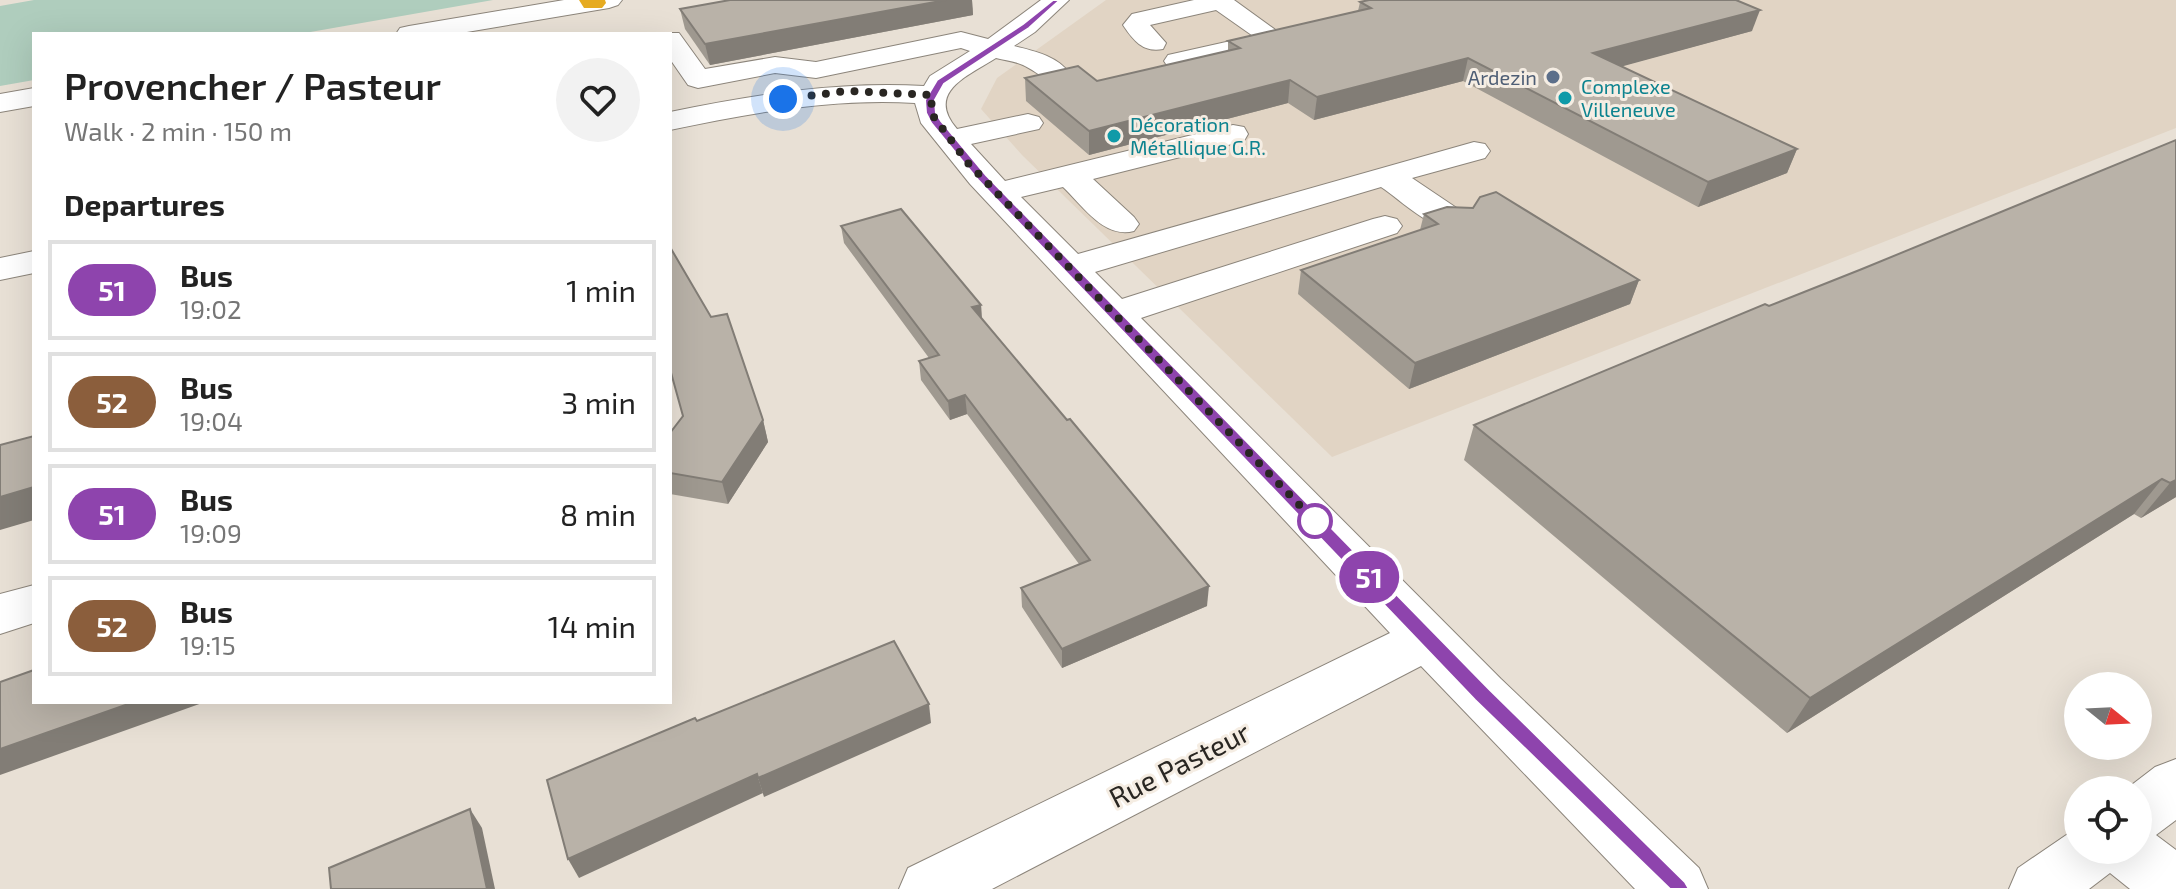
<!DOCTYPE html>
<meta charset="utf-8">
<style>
:root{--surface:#fff;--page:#f2f2f2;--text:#222;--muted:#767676;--line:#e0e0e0}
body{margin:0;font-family:"Exo 2",sans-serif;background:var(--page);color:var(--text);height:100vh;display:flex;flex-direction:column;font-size:30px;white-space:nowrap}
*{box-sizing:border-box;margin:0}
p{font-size:26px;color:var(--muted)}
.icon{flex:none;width:44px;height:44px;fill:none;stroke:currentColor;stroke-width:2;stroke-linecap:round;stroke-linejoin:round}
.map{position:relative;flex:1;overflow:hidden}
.drawer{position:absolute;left:32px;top:32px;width:640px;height:672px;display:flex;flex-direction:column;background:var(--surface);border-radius:0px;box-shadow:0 8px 32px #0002}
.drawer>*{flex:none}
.badge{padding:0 16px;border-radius:26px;font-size:28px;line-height:52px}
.needle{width:52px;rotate:108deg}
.buttons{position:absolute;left:2064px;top:672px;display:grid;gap:16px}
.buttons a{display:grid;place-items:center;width:88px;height:88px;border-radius:50%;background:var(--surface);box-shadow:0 8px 32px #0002;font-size:40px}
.you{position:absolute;width:40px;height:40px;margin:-20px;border:6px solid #fff;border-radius:50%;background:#1a73e8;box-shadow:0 0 0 12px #1a73e833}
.map>.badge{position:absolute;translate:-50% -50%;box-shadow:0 0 0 4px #fff}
h2{padding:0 32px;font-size:30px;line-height:72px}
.round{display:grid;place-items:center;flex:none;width:84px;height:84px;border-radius:42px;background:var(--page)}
.head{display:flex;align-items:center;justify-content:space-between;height:136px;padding:0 32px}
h1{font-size:38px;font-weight:600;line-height:60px}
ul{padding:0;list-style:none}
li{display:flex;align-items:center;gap:24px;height:100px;margin:0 16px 12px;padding:0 16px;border:4px solid var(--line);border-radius:0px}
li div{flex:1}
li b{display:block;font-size:30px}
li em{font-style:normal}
li .badge{min-width:88px;font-weight:700;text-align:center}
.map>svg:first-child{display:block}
.built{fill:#e1d4c4}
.green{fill:#afcdbd}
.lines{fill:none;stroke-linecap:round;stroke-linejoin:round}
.minor-casing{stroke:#8c857b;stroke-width:2}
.highway-casing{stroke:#fff;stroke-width:2}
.minor{fill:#fff;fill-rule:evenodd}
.highway{fill:#e6ab21;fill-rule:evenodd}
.wall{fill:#9f9990}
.shaded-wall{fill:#827d76}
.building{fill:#b9b2a8;stroke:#827d76;stroke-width:2}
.line{fill:#8e44ad;stroke:#fff;stroke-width:2}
.walk{stroke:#292622;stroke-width:8;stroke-dasharray:0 14.4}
.service-dot{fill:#5c6f8a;stroke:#f5ede3;stroke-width:3}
.culture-dot{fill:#0f9aa8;stroke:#f5ede3;stroke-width:3}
.stop-dot{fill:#fff;stroke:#8e44ad;stroke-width:4}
.labels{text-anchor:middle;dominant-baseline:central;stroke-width:6;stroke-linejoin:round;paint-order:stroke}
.far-service-label{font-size:20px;fill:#4e5e75;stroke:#f5ede3;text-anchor:end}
.far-culture-label{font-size:20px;fill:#0d838f;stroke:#f5ede3;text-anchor:start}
.near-street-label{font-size:28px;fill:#292622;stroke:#f5ede3}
</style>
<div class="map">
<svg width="2176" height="889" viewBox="0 0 2176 889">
<rect width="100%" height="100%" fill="#e8e0d5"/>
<path class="built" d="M1106,0H2176V128L1332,457L1022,155L981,109L997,78Z"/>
<path class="green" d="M34,0H493L299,34H34V80L0,86V6Z"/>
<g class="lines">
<g class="minor-casing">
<g id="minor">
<path d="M564,0H622L618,5L609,8L455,34H396L400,28L409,26Z"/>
<path d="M1041,0H1069L1035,32L1014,46C1034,51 1058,56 1070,74L1066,80C1046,85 1039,72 1023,65C1014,61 1004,60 996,58C968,76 925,92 957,129L1028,114L1039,117L1043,123L1039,129L971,144L1005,181L1233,125L1244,127L1248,134L1244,141L1093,179L1134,217L1139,224L1134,231C1104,239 1083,206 1063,187L1021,197L1078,254L1474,142L1485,144L1490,151L1485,158L1412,178L1467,215L1472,222L1467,229C1437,237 1405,203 1381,187L1095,272L1122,299L1373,219L1385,216L1397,219L1402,226L1397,233L1141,318L1501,679L1699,868L1708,889H1635L1421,666L992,889H899L908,868L1390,633L970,184L921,123L915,103C832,98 751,113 670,130V112C754,95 837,81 924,86L930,76L970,51L961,48L816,78L775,73L698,88L688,85L670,59V34L661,33H679L705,69L775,57L816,62L961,32L988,39Z"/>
<path d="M1194,0H1234L1288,39L1284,45L1178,69L1168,67L1164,61L1168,55L1253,36L1216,10L1150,25L1166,43L1163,49C1143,53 1133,40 1123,25L1132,14Z"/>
<path d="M34,88V106L0,112V94Z"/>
<path d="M34,251V273L0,280V258Z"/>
<path d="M34,585V623L0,634V594Z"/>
<path d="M2176,759V820L2156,835L2176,850V889H2130L2110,873L2089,889H2009L2018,868L2078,827V850H2138V790H2125L2155,767Z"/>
</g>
</g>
<g class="highway-casing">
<path id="highway" d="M579,0H605L606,3L602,8H584Z"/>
</g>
<use href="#minor" class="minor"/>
<use href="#highway" class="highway"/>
</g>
<g class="wall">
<path d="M730,0H972L973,15L710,65L685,29L680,9Z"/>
<path d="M1360,2L1752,31L1621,66L1797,149L1787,173L1698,207L1463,81L1314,120L1288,103L1089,155L1026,101L1025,78L1097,81L1228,51V41L1358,11Z"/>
<path d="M2176,140V497L2141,518L2134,514L1787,733L1464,460L1474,425L1862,269Z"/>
<path d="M1424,214L1639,280L1630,304L1409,389L1298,294L1301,270L1420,230Z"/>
<path d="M841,226L981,305L982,320L1207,606L1062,668L1022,607L1021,588L1079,564L967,414L950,420L921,380L919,361L929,358L844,243Z"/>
<path d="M763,420L768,442L728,504L670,494V433Z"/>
</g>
<g class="shaded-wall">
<path d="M946,0H972L973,15L710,65L705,44Z"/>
<path d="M1760,10L1752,31L1587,76L1593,53Z"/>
<path d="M1468,58L1463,81L1314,120L1317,97Z"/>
<path d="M1290,80L1288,103L1089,155V131Z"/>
<path d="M1797,149L1787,173L1698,207L1708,182Z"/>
<path d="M1639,280L1630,304L1409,389L1415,363Z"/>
<path d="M981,305L982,323L972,307Z"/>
<path d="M965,395L967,414L950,420L948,401Z"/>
<path d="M763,420L768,442L728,504L722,482Z"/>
<path d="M2162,479L2134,514L1787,733L1810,698Z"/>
<path d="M2176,480V497L2141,518L2170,483Z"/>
<path d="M34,487V520L0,530V497Z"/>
<path d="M1209,586L1207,606L1062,668V649Z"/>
<path d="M134,702H205L0,775V749Z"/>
<path d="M929,704L931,723L764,797L758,778Z"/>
<path d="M757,774L763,793L579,878L568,859Z"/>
<path d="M470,809L482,828L495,889H487Z"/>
</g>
<g class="building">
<path d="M730,0H946L705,44L680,9Z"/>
<path d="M1369,0H1736L1760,10L1593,53L1797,149L1708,182L1468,58L1317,97L1290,80L1089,131L1025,78L1078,66L1097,81L1240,48L1228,41L1371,8L1360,2Z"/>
<path d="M2176,140V480L2170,483L2162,479L1810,698L1474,425L1765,304L1769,306L1862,269Z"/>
<path d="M1496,192L1639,280L1415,363L1301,270L1438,224L1424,214L1447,207L1473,208L1480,197Z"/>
<path d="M901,209L981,305L972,307L1067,420L1070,419L1209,586L1062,649L1021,588L1090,560L965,395L948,401L919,361L939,355L841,226Z"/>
<path d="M670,247L711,317L727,314L763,420L722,482L670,473V433L683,416L670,369Z"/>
<path d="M34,436V487L0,497V445Z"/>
<path d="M894,641L929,704L758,778L757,774L568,859L547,780L695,718L697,721Z"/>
<path d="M34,670V702H134L0,749V682Z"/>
<path d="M470,809L487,889H331L329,868Z"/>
</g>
<path class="line" d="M1053,0H1060L1029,28L944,84L935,100L936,113L941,121L986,175L1489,689L1685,882L1689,889H1670L1475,700L978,180L931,123L926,113L925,100L937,80L1023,24Z"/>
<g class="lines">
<path class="walk" d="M783,99L847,91L932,95L931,113L968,163L1315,521"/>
</g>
<circle class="service-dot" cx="1553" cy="77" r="8"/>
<g class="culture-dot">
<circle cx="1565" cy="98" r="8"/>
<circle cx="1114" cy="136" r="8"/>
</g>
<circle class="stop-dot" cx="1315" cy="521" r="16"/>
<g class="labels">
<g class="far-service-label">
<text x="1537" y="77">Ardezin</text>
</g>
<g class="far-culture-label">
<text x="1581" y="86">Complexe<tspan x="1581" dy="23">Villeneuve</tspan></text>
<text x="1130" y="124">Décoration<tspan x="1130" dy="23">Métallique G.R.</tspan></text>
</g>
<g class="near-street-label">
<text transform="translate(1179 764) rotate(-27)">Rue Pasteur</text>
</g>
</g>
</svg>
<div class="buttons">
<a><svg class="needle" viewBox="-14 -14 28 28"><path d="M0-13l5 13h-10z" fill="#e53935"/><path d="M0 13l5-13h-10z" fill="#767676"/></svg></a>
<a><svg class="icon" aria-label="locate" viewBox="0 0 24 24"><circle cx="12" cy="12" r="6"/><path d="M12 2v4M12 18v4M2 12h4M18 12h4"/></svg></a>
</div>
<div class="you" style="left:783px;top:99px"></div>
<b class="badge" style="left:1369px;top:577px;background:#8e44ad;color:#fff">51</b>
<section class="drawer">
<div class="head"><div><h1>Provencher / Pasteur</h1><p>Walk · 2 min · 150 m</p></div><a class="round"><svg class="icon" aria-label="heart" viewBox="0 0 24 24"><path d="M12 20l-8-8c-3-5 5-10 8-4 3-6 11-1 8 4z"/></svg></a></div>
<h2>Departures</h2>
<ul>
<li><span class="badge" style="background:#8e44ad;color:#fff">51</span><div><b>Bus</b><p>19:02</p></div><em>1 min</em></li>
<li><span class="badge" style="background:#8b5e3c;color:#fff">52</span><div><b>Bus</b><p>19:04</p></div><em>3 min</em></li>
<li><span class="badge" style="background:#8e44ad;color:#fff">51</span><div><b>Bus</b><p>19:09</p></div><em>8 min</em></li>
<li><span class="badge" style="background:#8b5e3c;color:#fff">52</span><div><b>Bus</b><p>19:15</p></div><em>14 min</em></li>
</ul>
</section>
</div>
